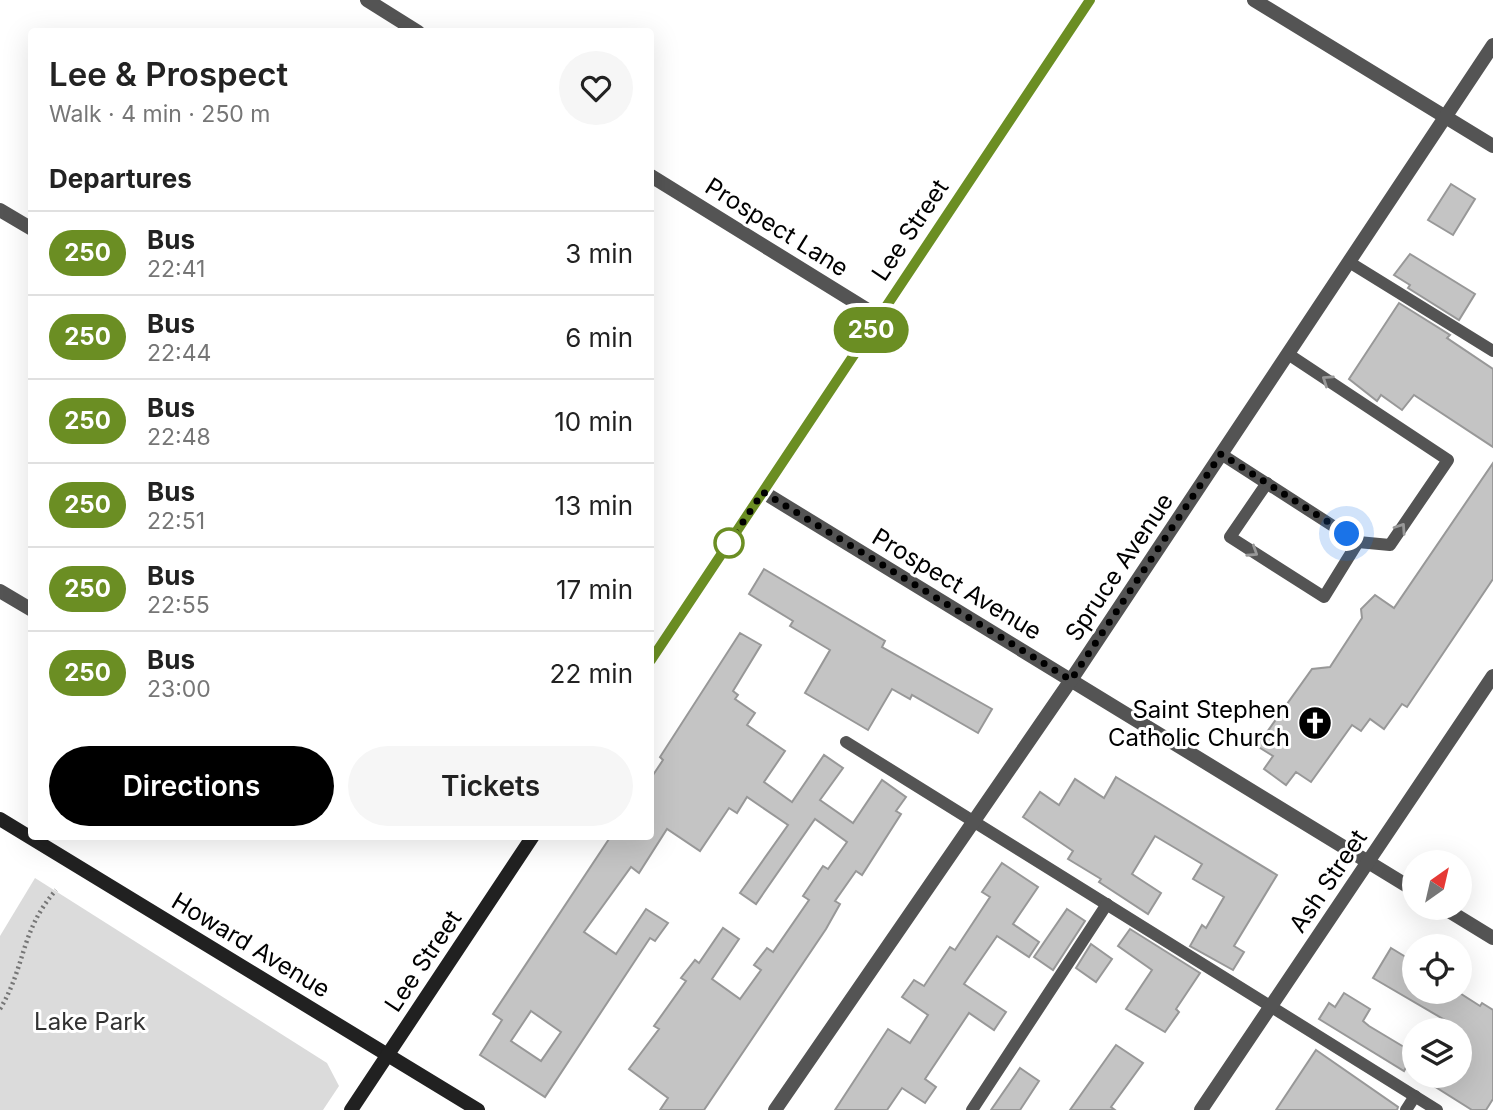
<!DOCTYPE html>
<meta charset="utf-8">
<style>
:root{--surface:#fff;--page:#f6f6f6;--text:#222;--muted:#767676;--line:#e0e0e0;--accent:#000}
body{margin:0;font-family:Inter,sans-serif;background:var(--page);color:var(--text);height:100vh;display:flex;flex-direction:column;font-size:26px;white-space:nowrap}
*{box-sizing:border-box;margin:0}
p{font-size:23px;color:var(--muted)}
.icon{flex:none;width:38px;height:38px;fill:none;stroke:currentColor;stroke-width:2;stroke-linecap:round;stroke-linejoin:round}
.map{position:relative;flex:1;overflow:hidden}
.side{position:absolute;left:28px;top:28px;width:626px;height:812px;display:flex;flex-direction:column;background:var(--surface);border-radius:7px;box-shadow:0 7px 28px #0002}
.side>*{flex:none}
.badge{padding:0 14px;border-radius:23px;font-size:24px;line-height:46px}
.needle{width:46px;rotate:34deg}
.buttons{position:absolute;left:1402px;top:850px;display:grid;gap:14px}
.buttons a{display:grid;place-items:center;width:70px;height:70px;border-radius:50%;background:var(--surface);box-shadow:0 7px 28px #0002;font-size:35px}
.you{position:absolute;width:35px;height:35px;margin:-18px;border:5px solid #fff;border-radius:50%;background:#1a73e8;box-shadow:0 0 0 10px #1a73e833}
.map>.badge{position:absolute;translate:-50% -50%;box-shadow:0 0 0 4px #fff}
h2{padding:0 21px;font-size:26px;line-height:63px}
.round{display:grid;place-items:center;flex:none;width:74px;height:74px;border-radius:37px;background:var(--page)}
.headline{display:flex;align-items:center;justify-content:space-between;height:119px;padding:0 21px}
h1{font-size:33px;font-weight:600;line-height:52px}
.action{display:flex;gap:14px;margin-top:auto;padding:14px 21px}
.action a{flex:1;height:80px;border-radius:42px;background:var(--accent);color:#fff;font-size:28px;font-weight:600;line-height:80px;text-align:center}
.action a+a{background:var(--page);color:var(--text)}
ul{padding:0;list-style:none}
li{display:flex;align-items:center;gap:21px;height:84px;padding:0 21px;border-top:2px solid var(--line)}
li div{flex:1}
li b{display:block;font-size:26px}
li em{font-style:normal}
li .badge{min-width:77px;font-weight:700;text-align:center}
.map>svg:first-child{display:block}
.green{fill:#dbdbdb}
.building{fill:#c4c4c4;stroke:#989898;stroke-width:2;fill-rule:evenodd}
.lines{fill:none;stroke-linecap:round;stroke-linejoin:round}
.path{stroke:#767676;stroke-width:4.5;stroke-dasharray:2 3.5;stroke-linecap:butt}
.lane{stroke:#545454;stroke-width:12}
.street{stroke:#545454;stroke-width:14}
.secondary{stroke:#212121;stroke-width:14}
.oneway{stroke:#989898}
.line-casing{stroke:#fff;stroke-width:16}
.line{stroke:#6b8e23;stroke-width:10}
.walk{stroke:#000;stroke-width:7;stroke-dasharray:0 12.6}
.stop-dot{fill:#fff;stroke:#6b8e23;stroke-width:3.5}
.labels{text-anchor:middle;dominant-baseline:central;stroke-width:6;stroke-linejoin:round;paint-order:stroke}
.street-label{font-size:24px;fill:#000;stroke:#fff}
.poi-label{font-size:24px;fill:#000;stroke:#fff;text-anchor:end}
.park-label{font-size:24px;fill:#323232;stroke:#fff}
</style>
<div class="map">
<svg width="1493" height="1110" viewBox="0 0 1493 1110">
<rect width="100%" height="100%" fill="#fff"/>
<path class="green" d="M35,878L327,1063L339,1086L323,1110H0V936Z"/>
<g class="building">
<path d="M1451,184L1475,199L1453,235L1428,220Z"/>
<path d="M1410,254L1475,294L1459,320L1408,288L1410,285L1394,275Z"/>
<path d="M1399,303L1450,335L1447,338L1493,369V447L1414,395L1402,410L1381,395L1377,401L1349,379Z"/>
<path d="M1493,463V579L1407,707L1402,704L1384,729L1370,719L1361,731L1352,725L1311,782L1296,772L1286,785L1264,769L1273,756L1257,746L1312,669L1330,667L1362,618L1361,609L1375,595L1394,608Z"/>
<path d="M764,569L885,641L882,647L992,709L978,733L912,695L910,699L892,689L868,730L805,693L830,650L790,626L793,621L749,594Z"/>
<path d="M740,633L761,645L733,691L738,695L735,699L755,713L747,725L785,751L764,782L792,802L824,755L843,768L820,800L853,823L882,780L906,797L896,811L901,814L862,875L856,871L835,901L840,904L826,929L704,1110H660L668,1098L629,1069L659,1029L654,1026L686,981L681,978L695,960L699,963L723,928L739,939L712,979L740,999L761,970L754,965L767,948L773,952L809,900L803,896L823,866L828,869L847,842L815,819L756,904L740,893L788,825L747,797L737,813L729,808L700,851L667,829L639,873L631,867L584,932L616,954L646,909L668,923L655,941L650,938L545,1097L480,1055L502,1020L493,1014L611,836H651V778L663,760L660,757ZM531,1011L561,1032L541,1061L511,1041Z"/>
<path d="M1116,777L1277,875L1234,946L1244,952L1233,970L1190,946L1202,925L1206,928L1224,897L1193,879L1202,864L1155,836L1132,874L1161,893L1148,914L1099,882L1101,879L1068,859L1073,851L1023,817L1040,792L1059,805L1075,779L1104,798Z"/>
<path d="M1002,863L1038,887L1013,924L1039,942L1029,957L997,936L964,984L1006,1012L994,1030L969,1013L925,1079L936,1087L925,1103L902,1088L887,1110H835L888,1029L910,1043L928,1015L902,997L914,980L924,986L950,947L955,950L990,897L982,892Z"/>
<path d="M1067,909L1085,921L1053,970L1034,957Z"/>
<path d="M1130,929L1200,973L1176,1009L1179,1012L1165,1032L1126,1009L1152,970L1118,946Z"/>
<path d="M1091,944L1112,959L1096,982L1076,968Z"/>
<path d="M1391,948L1414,962V992H1458L1480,1006L1482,1003L1493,1010V1099L1486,1110H1472L1418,1076H1460V1031H1446L1450,1023L1373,978Z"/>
<path d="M1344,993L1370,1009L1363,1021L1369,1026L1414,1053L1404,1071L1319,1019L1329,1003L1335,1007Z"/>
<path d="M1116,1045L1143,1063L1111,1107L1115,1110H1070Z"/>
<path d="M1316,1050L1398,1107L1397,1110H1276Z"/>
<path d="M1020,1068L1039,1081L1020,1110H991Z"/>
</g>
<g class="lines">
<path class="path" d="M0,1009C26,966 20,931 56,890"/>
<g class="lane">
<path d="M1349,262L1493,351"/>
<path d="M1221,454L1358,542L1390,545L1448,460L1288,354"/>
<path d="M1267,483L1230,537L1324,597L1358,542"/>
<path d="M846,742L1437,1110"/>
<path d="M972,1110L1107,904"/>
<path d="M1406,1110L1415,1096"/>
</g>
<g class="street">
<path d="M367,0L418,32"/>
<path d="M1254,0L1493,146"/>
<path d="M651,176L879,317"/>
<path d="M0,210L32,229"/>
<path d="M763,492L1414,890"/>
<path d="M0,591L32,610"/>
<path d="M1444,908L1493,938"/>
<path d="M775,1110L1071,680L1493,45"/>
<path d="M1201,1110L1493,676"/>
</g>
<g class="secondary">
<path d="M651,660L1090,0"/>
<path d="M0,819L478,1110"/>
<path d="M351,1110L533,836"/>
</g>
</g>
<defs><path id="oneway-chevron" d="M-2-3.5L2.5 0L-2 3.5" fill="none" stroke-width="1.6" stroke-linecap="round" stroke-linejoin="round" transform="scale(1.75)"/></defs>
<g class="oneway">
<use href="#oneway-chevron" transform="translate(1327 380) rotate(-146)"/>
<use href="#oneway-chevron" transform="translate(1401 528) rotate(-56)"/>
<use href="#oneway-chevron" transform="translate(1253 552) rotate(33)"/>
</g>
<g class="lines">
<g class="line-casing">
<path id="line" d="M651,660L1090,0"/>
</g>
<use href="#line" class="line"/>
<path class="walk" d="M729,543L763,492L1071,680L1221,454L1347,534"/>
</g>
<defs>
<g id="church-disc" transform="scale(1.75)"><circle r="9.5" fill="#000" stroke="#fff"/><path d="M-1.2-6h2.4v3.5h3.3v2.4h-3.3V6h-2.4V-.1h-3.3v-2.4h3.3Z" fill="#fff"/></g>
</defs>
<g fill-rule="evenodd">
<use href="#church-disc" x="1315" y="723"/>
</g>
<circle class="stop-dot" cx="729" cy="543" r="14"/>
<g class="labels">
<g class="street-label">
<text transform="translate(777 227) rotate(32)">Prospect Lane</text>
<text transform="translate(910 230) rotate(-56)">Lee Street</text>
<text transform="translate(1119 567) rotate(-56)">Spruce Avenue</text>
<text transform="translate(957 584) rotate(31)">Prospect Avenue</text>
<text transform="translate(1328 881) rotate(-56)">Ash Street</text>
<text transform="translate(251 945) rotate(31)">Howard Avenue</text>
<text transform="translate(423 961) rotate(-56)">Lee Street</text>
</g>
<g class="poi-label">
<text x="1290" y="709">Saint Stephen<tspan x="1290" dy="28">Catholic Church</tspan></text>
</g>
<g class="park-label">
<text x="90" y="1021">Lake Park</text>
</g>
</g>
</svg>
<div class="buttons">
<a><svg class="needle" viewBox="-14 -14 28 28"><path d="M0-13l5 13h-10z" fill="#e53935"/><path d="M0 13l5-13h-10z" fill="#767676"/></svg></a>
<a><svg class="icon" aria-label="locate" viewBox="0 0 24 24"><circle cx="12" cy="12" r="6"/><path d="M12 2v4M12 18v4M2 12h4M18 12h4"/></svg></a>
<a><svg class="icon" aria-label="layers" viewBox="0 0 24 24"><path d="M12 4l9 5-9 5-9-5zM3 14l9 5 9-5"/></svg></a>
</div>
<div class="you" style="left:1347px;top:534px"></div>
<b class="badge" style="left:871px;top:330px;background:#6b8e23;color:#fff">250</b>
<section class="side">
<div class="headline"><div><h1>Lee &amp; Prospect</h1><p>Walk · 4 min · 250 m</p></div><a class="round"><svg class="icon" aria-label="heart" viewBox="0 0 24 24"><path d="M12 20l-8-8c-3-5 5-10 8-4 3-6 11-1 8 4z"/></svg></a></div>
<h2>Departures</h2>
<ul>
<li><span class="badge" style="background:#6b8e23;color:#fff">250</span><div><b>Bus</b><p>22:41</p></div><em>3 min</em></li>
<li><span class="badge" style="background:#6b8e23;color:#fff">250</span><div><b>Bus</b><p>22:44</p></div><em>6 min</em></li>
<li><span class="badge" style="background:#6b8e23;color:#fff">250</span><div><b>Bus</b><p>22:48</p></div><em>10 min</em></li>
<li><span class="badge" style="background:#6b8e23;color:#fff">250</span><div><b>Bus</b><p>22:51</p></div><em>13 min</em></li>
<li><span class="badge" style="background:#6b8e23;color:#fff">250</span><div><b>Bus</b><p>22:55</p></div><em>17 min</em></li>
<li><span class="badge" style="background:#6b8e23;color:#fff">250</span><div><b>Bus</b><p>23:00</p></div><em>22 min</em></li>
</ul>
<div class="action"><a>Directions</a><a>Tickets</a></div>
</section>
</div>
